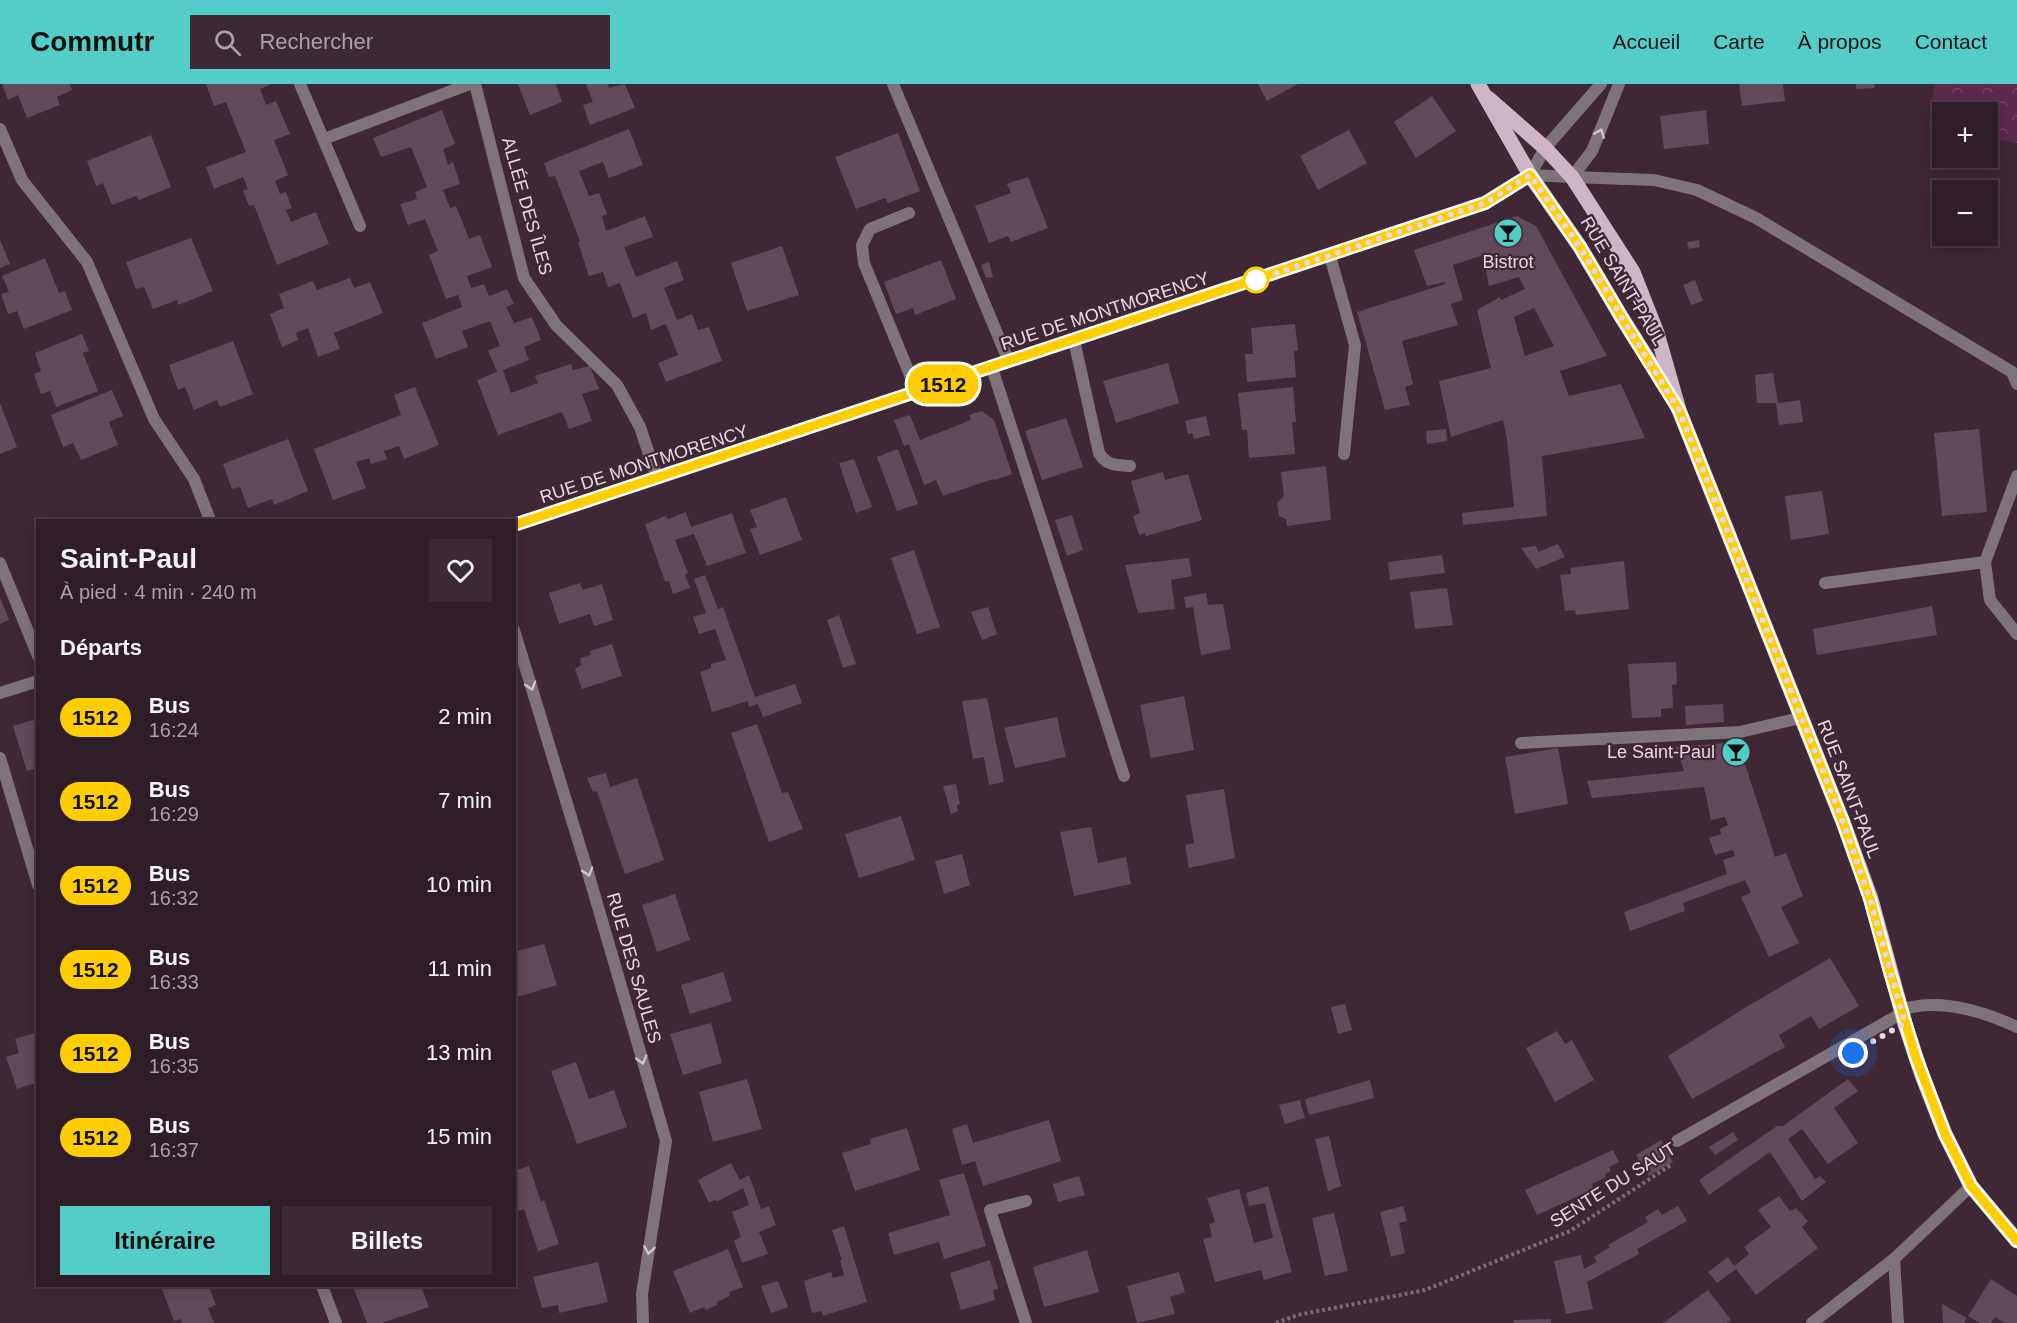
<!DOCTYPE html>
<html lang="fr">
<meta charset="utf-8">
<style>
:root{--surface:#2f1d28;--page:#3b2a34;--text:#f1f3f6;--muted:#a7a2a8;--line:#4a3b45;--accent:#54cdc8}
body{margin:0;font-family:Helvetica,sans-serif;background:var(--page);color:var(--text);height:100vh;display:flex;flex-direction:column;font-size:22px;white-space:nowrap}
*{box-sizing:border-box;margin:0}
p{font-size:20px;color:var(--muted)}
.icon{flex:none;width:33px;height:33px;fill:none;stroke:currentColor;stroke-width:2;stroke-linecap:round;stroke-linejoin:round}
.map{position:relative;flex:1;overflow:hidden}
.side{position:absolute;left:36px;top:435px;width:480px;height:768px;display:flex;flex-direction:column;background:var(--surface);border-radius:0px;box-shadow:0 3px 15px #0003,0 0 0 2px var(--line)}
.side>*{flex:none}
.badge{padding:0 12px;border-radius:20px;font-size:21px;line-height:39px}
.buttons{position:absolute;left:1932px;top:18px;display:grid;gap:12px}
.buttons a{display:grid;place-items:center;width:66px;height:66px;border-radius:0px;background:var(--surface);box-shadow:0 3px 15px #0003,0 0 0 2px var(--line);font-size:30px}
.you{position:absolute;width:30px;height:30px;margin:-15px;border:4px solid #fff;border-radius:50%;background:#1a73e8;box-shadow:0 0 0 9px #1a73e833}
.map>.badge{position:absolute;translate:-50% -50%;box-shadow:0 0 0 3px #fff}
h2{padding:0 24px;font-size:22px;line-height:54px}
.round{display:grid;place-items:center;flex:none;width:63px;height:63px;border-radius:0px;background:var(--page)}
.overview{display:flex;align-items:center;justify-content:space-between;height:102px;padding:0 24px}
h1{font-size:28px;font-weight:700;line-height:45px}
.action{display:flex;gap:12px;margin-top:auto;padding:12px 24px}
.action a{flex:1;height:69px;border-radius:0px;background:var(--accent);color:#111;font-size:24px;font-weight:700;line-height:69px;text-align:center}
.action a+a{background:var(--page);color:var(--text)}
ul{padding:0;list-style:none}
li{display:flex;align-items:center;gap:18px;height:84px;padding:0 24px}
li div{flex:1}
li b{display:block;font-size:22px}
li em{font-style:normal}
li .badge{min-width:66px;font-weight:700;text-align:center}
header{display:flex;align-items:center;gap:36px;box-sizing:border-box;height:84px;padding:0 30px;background:var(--accent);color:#111}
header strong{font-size:28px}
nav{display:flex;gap:33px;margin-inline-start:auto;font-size:21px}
.search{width:420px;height:54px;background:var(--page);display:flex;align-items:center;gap:15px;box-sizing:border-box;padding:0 21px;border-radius:0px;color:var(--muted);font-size:22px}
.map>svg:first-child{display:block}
.forest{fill:url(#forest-crowns)}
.building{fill:#634a5a;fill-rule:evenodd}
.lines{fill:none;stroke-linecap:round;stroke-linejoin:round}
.path{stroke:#7e6976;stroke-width:4;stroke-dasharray:3 3;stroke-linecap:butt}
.service{stroke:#7f737a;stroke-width:12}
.minor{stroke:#7f737a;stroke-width:12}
.tertiary{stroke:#7f737a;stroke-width:12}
.primary{stroke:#cfb5c5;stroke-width:15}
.oneway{stroke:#d2c4cc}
.line-casing{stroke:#fff;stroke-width:14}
.line{stroke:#ffce00;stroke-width:9}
.walk{stroke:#e7d8e1;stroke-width:6;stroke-dasharray:0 10.8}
.stop-dot{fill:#fff;stroke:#ffce00;stroke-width:3}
.labels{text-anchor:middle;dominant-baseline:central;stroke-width:4.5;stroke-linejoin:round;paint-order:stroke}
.street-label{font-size:18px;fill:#e7d8e1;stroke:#3f2736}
.poi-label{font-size:18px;fill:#e7d8e1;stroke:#3f2736}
</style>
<header>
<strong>Commutr</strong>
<div class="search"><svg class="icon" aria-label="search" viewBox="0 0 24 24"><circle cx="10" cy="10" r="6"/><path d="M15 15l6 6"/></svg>Rechercher</div>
<nav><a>Accueil</a><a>Carte</a><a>À propos</a><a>Contact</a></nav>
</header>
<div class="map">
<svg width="2017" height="1239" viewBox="0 0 2017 1239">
<defs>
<pattern id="forest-crowns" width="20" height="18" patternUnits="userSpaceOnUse" patternTransform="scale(1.5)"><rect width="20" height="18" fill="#5d294d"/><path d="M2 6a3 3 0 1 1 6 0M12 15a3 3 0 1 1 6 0" fill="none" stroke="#744766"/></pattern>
</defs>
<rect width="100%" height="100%" fill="#3f2736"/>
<path class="forest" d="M1935,0H2017V59L1988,54V28H1942V46L1929,43Z"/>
<g class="building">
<path d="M2,0H70L72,6L57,13L60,21L27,34L18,11L8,16Z"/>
<path d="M206,0H272L260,5L266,21L276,17L290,50L274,56L288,91L275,97L280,110L286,108L292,124L286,126L291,138L316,128L329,160L277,181L254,121L249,122L243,107L248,105L243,93L214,105L206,83L246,68L226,18L214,22Z"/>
<path d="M518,0H556L562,18L530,31Z"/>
<path d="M586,0H608L609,4L625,0L635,24L590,41L583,21L593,18Z"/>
<path d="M1258,0H1298L1267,17Z"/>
<path d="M1739,0H1783L1785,17L1742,22Z"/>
<path d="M1856,0H1874L1875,4L1856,5Z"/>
<path d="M1432,12L1456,47L1416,74L1394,38Z"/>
<path d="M442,26L455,60L443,65L448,81L453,78L460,100L443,106L450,124L456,122L469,155L480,151L492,183L467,192L471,204L484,200L489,212L507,205L514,220L506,223L514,239L532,233L541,256L524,263L529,276L503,286L511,309L538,299L535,292L571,280L573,286L590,282L599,305L582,310L592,337L569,345L562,328L498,351L477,296L497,288L488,266L500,262L490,237L462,247L468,263L436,275L422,239L462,223L458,211L446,215L429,171L438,167L425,135L408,141L400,120L417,115L415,108L427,103L411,63L381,73L373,54Z"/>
<path d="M1706,26L1709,60L1664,65L1660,32Z"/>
<path d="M629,45L643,81L609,94L603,78L579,87L589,112L599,109L607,130L602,132L606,147L645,132L653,153L624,163L636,193L677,177L684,196L664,204L677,236L692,230L698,246L709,243L722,277L666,298L658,279L678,271L666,240L651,246L646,229L633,234L620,199L608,203L603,188L589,192L578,158L580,157L555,92L549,93L544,79Z"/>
<path d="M1349,46L1367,79L1318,106L1300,72Z"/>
<path d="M898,49L920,107L888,119L885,114L856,125L835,73Z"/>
<path d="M151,51L171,103L139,116L136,112L112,121L103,99L96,102L87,77Z"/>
<path d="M1028,93L1048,144L1011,158L1008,152L989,159L975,122L1011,109L1007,100Z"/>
<path d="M1517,132L1536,142L1607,272L1560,287L1569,312L1621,300L1645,354L1542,372L1547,432L1463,441L1462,429L1514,423L1507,355L1503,336L1451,353L1439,297L1491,284L1477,226L1500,213L1501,216L1525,205L1519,193L1489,202L1483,171L1453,181L1463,216L1451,220L1458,241L1402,257L1413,300L1405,303L1410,321L1385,326L1357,228L1445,200V198L1427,202L1414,166ZM1534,224L1554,262L1525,272L1514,233Z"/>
<path d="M191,154L213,207L178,221L177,216L153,225L144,203L136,205L126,178Z"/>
<path d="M0,156L10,180L0,184Z"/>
<path d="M1699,156L1700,163L1689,165L1687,158Z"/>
<path d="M782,162L799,211L747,227L731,179Z"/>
<path d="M45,174L59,209L65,207L72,226L24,245L17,227L8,230L1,210L9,208L2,192Z"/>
<path d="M941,176L956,215L915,231L913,224L896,230L884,198Z"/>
<path d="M989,178L993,193L986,194L981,181Z"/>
<path d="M350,194L354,204L370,198L383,229L334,249L340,265L318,273L308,244L296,249L298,256L282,263L270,230L284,224L279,210L313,197L317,206Z"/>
<path d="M1695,196L1703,217L1691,221L1683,201Z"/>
<path d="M1295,240L1298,266L1294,267L1296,293L1247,298L1245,270H1253L1251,244Z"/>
<path d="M82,250L89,267L83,269L98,307L56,323L50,307L41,310L34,290L41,287L35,269Z"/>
<path d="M233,257L253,310L220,323L217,316L194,326L185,303L178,306L169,281Z"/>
<path d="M1168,279L1179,319L1116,339L1103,297Z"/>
<path d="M1773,289L1778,319L1800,316L1803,338L1779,341L1776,319H1757L1755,291Z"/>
<path d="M415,303L439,361L404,375L399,362L384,367L387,375L371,380L369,374L356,378L366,404L333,416L314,365L401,331L394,311Z"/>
<path d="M1293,303L1296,338H1292L1295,370L1249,374L1247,346H1242L1238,309Z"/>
<path d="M112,306L123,332L109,338L118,361L81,376L73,359L63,363L51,331Z"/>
<path d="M0,319L17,363L0,370Z"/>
<path d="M982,327L994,336L1012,390L994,396L993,395L943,412L936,396L924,401L909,360L904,362L894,336L910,331L920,356L971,336L969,331Z"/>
<path d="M1206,332L1210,351L1194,355L1192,349L1188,350L1185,337Z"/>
<path d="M1066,334L1083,383L1042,396L1025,347Z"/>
<path d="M1446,345L1447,357L1427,360L1426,347Z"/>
<path d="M1979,345L1987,428L1942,432L1934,349Z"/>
<path d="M288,355L308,407L274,421L272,415L248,424L240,403L232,405L223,380Z"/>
<path d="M898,365L918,420L897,427L877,373Z"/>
<path d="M854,375L872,423L856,429L839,379Z"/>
<path d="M1326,382L1331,436L1287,442L1286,435L1279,432L1277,419L1284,412L1281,388Z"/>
<path d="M1163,388L1165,396L1188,390L1202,436L1146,452L1145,449L1139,451L1133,432L1140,429L1131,397Z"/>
<path d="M1822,407L1829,450L1791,456L1785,412Z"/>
<path d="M786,413L802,456L760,471L750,445L757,443L750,426Z"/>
<path d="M686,428L691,443L732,429L746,469L707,482L694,450L675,456L688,489L685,491L690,504L673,510L669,497L665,498L645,440L666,432L668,435Z"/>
<path d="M1072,431L1083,466L1067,472L1055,436Z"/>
<path d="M1558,460L1565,473L1536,485L1521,464L1536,462L1538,468Z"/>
<path d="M914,466L940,543L917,550L891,474Z"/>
<path d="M1442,471L1445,489L1390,496L1388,478Z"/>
<path d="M1189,474L1192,492L1171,496L1175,525L1138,529L1125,481Z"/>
<path d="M1624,477L1629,525L1576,531L1575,526L1565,527L1560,491L1571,490L1570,484Z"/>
<path d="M705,491L718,525L723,523L755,613L795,600L802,619L763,633L758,620L749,623L748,617L712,628L700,588L711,584V580L726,576L715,545L699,550L693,533L706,529L694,495Z"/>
<path d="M580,499L583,506L602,500L613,536L594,542L590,530L559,540L549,509Z"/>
<path d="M1447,504L1453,541L1415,545L1410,508Z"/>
<path d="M1206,509L1208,521L1223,520L1231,565L1201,571L1193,523L1186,524L1184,513Z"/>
<path d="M0,513L9,536L0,540Z"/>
<path d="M1932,522L1937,551L1817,571L1816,566L1813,545Z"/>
<path d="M988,523L997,550L982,556L971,528Z"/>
<path d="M839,531L856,580L843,584L827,536Z"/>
<path d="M612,560L622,592L582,605L575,585L581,581L580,574L591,571L590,567Z"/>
<path d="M1676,578L1677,600L1672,601L1673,624L1661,625V633L1632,634L1628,580Z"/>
<path d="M1184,612L1194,666L1151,674L1140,621Z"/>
<path d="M987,614L1004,698L989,701L984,673L973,675L962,617Z"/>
<path d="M1723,620L1724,638L1686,641L1685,622Z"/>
<path d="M1057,633L1066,673L1015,684L1004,644Z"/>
<path d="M33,636L38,644V684L27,687L13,642Z"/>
<path d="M757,640L782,709L788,708L803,745L769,758L731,649Z"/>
<path d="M1738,658L1775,773L1786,769L1803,812L1781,823L1799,859L1769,873L1741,813L1751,809L1745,796L1683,819L1685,827L1630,847L1624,828L1727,790L1723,776L1735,772L1733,766L1715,771L1709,754L1721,750L1720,745L1728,741L1725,733L1711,736L1704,703L1592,714L1587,697L1684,687L1676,663Z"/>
<path d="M1558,664L1568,720L1515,730L1505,673Z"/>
<path d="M606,689L610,703L637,694L664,776L625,790L597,707L593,708L587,694Z"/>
<path d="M956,700L960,720L957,721L958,727L951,730L943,702Z"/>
<path d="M1224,705L1235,774L1189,784L1185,761L1194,759L1186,711Z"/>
<path d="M901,732L915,776L859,794L845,750Z"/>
<path d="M1091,743L1098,779L1126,773L1131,800L1074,812L1060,748Z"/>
<path d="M962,770L970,801L944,810L935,777Z"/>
<path d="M675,810L690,856L657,868L642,821Z"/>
<path d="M544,860L557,901L514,914V868Z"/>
<path d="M1830,874L1859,922L1819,945L1811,932L1779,951L1785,963L1692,1015L1668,972L1748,922Z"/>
<path d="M723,888L732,917L690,930L681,901Z"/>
<path d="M1345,920L1352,946L1338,950L1331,923Z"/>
<path d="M711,939L722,979L683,991L670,950Z"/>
<path d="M1557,947L1565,960L1572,956L1594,996L1555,1018L1526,964Z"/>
<path d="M38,948V998L17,1005L6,973L19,969L15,955Z"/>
<path d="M576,978L589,1015L614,1006L627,1043L577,1060L551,987Z"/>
<path d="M747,995L762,1045L713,1058L699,1008Z"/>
<path d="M1848,995L1858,1007L1834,1024L1858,1059L1828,1080L1802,1045L1788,1055L1815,1095L1820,1092L1826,1098L1802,1117L1770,1068L1709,1111L1699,1096L1777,1042H1783Z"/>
<path d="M1370,996L1374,1014L1309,1031L1305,1015Z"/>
<path d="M1300,1016L1305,1034L1285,1040L1279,1021Z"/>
<path d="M1049,1036L1061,1077L983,1102L975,1077L962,1081L952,1045L967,1040L973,1059Z"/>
<path d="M907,1044L920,1086L855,1107L842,1069L871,1060L870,1055Z"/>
<path d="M1733,1048L1738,1056L1715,1071L1709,1063Z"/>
<path d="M1329,1052L1341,1102L1328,1107L1315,1055Z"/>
<path d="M1661,1056L1673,1078L1649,1092L1636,1071Z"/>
<path d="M1613,1066L1619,1078L1609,1083L1611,1087L1605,1090L1606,1093L1592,1100L1594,1105L1537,1131L1525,1106Z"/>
<path d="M731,1079L740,1096L749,1091L761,1125L769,1122L776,1141L759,1148L768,1170L742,1179L734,1157L741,1153L732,1128L749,1121L743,1104L718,1117L714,1116L709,1119L698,1096Z"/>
<path d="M529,1082L541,1118L544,1116L559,1160L538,1167L524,1125L514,1128V1087Z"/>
<path d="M964,1089L986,1162L944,1175L939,1158L894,1171L888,1149L950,1131L939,1096Z"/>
<path d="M1079,1092L1085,1111L1058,1118L1053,1100Z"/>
<path d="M1268,1102L1292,1188L1264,1196L1261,1186L1215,1198L1203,1155L1212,1153L1209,1140L1215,1138L1207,1114L1239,1105L1254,1159L1273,1154L1265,1119L1249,1122L1246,1109Z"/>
<path d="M1779,1112L1790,1127L1796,1124L1808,1137L1802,1143L1818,1164L1756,1211L1736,1185L1717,1199L1708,1188L1728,1173L1734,1182L1749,1170L1744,1163L1771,1143L1758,1126Z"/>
<path d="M1403,1122L1407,1137L1399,1139L1405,1169L1391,1173L1380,1128Z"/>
<path d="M1678,1122L1687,1137L1637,1165L1639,1170L1587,1198L1593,1225L1566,1230L1554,1177L1581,1171L1584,1185L1597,1178L1594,1173L1610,1163L1608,1161L1648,1138L1645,1133L1658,1125L1662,1131Z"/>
<path d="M1334,1129L1348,1187L1325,1192L1312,1134Z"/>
<path d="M844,1142L867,1218L823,1232L821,1227L812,1229L804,1197L831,1188L833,1194L844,1191L840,1176H842L832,1146Z"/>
<path d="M728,1165L743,1203L729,1208L730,1212L717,1218V1221L706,1226L704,1223L690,1229L673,1187Z"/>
<path d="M1087,1166L1099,1208L1044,1223L1033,1183Z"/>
<path d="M990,1176L998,1205L993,1206L995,1216L961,1226L950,1189Z"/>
<path d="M598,1178L608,1218L559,1229L558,1221L542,1224L533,1193Z"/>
<path d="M1179,1188L1185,1208L1170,1213L1175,1230L1137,1239L1127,1202Z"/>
<path d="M1991,1195L2017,1212V1239H2005L1995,1233L1991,1239H1980L1968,1232Z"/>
<path d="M778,1197L788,1223L771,1229L761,1202Z"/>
<path d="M161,1202H209L216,1221L208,1224L214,1239H182L180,1235L174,1237Z"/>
<path d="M353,1202H421L429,1223L382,1239H367Z"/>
<path d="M1708,1206L1731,1236L1726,1239H1663Z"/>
<path d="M1942,1220L1967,1234L1964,1239H1943Z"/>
<path d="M1551,1235V1239H1514L1513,1236Z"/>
</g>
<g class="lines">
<path class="path" d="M1276,1239L1298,1231L1425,1206L1570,1147L1671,1081"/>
<g class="service">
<path d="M1572,93L1654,96L1697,106L1756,134L2012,288L2017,300"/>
<path d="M909,129L870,145L862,161L864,179L917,308"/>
<path d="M2017,392L1985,478L1990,516L2017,550"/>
<path d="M1825,499L1985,478"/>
<path d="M1521,659L1740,648L1800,634"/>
<path d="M1677,1057L1902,929"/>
<path d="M1026,1117L990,1126L1026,1239"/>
<path d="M1894,1175L1898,1239"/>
<path d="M322,1202L336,1239"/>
</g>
<g class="minor">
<path d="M300,0L360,142"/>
<path d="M475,0L524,194L556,241L617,301L640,343L657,394"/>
<path d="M893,0L1009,278"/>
<path d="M1601,0L1545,64L1530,91L1572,93L1592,67L1619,0"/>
<path d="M0,45L22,96L87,178L154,335L194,395L210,436"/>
<path d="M324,55L470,0"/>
<path d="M1330,172L1355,261L1344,370"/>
<path d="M1074,256L1099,369C1107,382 1116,381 1130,382"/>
<path d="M992,284L1124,692"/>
<path d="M0,479L38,572"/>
<path d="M514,546L589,792L666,1057L642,1210L643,1239"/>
<path d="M0,674L38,801"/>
<path d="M1901,925C1910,924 1920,921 1929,921C1960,920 1989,930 2017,943"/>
<path d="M1812,1239L1894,1175L1971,1102"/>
</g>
<g class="tertiary">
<path d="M514,441L1485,119L1502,110L1530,91"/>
<path d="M0,609L38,597"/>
</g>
<g class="primary">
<path d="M1478,0L1530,91L1580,163L1622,234L1670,310"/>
<path d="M1488,14L1545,64L1572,93L1633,188L1657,249L1679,326L1843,738L1871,815L1905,940L1922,991L1945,1050L1971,1102L2017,1157"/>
</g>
</g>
<defs><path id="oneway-chevron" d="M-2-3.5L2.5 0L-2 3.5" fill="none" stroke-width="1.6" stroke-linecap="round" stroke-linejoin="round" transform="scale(1.5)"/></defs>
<g class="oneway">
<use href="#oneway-chevron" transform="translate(1600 49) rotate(-67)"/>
<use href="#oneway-chevron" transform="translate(531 602) rotate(73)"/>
<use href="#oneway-chevron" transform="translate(588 788) rotate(73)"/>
<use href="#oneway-chevron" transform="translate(642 976) rotate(74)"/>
<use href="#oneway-chevron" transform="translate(649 1166) rotate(99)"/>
</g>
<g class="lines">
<g class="line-casing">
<path id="line" d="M514,441L1485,119L1530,91L1580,163L1622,234L1679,326L1843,738L1870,815L1890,888L1916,974L1945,1050L1971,1102L2017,1157"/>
</g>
<use href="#line" class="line"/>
<path class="walk" d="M1256,196L1485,119L1530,91L1580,163L1622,234L1679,326L1843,738L1870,815L1905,939L1853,969"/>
</g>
<defs>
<g id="bar-disc" transform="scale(1.5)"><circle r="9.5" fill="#54cdc8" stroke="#3f2736"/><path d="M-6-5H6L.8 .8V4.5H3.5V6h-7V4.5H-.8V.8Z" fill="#111"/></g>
</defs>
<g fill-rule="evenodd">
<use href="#bar-disc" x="1508" y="149"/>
<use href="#bar-disc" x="1736" y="668"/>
</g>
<circle class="stop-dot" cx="1256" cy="196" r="12"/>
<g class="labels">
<g class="street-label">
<text transform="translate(527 122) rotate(74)">ALLÉE DES ÎLES</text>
<text transform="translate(1623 197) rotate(59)">RUE SAINT-PAUL</text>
<text transform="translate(1105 227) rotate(-18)">RUE DE MONTMORENCY</text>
<text transform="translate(644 380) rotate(-18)">RUE DE MONTMORENCY</text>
<text transform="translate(1849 705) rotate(69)">RUE SAINT-PAUL</text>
<text transform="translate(634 884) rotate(74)">RUE DES SAULES</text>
<text transform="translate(1613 1101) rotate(-32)">SENTE DU SAUT</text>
</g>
<g class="poi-label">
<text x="1508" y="178">Bistrot</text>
<text x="1715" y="668" text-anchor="end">Le Saint-Paul</text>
</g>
</g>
</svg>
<div class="buttons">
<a>+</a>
<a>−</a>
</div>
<div class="you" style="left:1853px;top:969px"></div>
<b class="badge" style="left:943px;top:300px;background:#ffce00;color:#111">1512</b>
<section class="side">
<div class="overview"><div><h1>Saint-Paul</h1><p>À pied · 4 min · 240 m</p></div><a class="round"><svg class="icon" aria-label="heart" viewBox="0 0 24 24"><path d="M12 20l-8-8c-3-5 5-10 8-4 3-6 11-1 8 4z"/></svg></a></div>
<h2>Départs</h2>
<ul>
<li><span class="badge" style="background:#ffce00;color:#111">1512</span><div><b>Bus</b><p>16:24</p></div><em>2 min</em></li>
<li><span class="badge" style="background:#ffce00;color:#111">1512</span><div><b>Bus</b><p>16:29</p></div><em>7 min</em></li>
<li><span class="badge" style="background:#ffce00;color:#111">1512</span><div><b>Bus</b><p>16:32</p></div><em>10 min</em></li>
<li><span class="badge" style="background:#ffce00;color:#111">1512</span><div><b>Bus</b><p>16:33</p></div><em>11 min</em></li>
<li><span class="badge" style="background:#ffce00;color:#111">1512</span><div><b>Bus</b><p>16:35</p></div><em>13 min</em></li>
<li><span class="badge" style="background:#ffce00;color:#111">1512</span><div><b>Bus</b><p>16:37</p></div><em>15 min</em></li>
</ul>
<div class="action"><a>Itinéraire</a><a>Billets</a></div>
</section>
</div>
